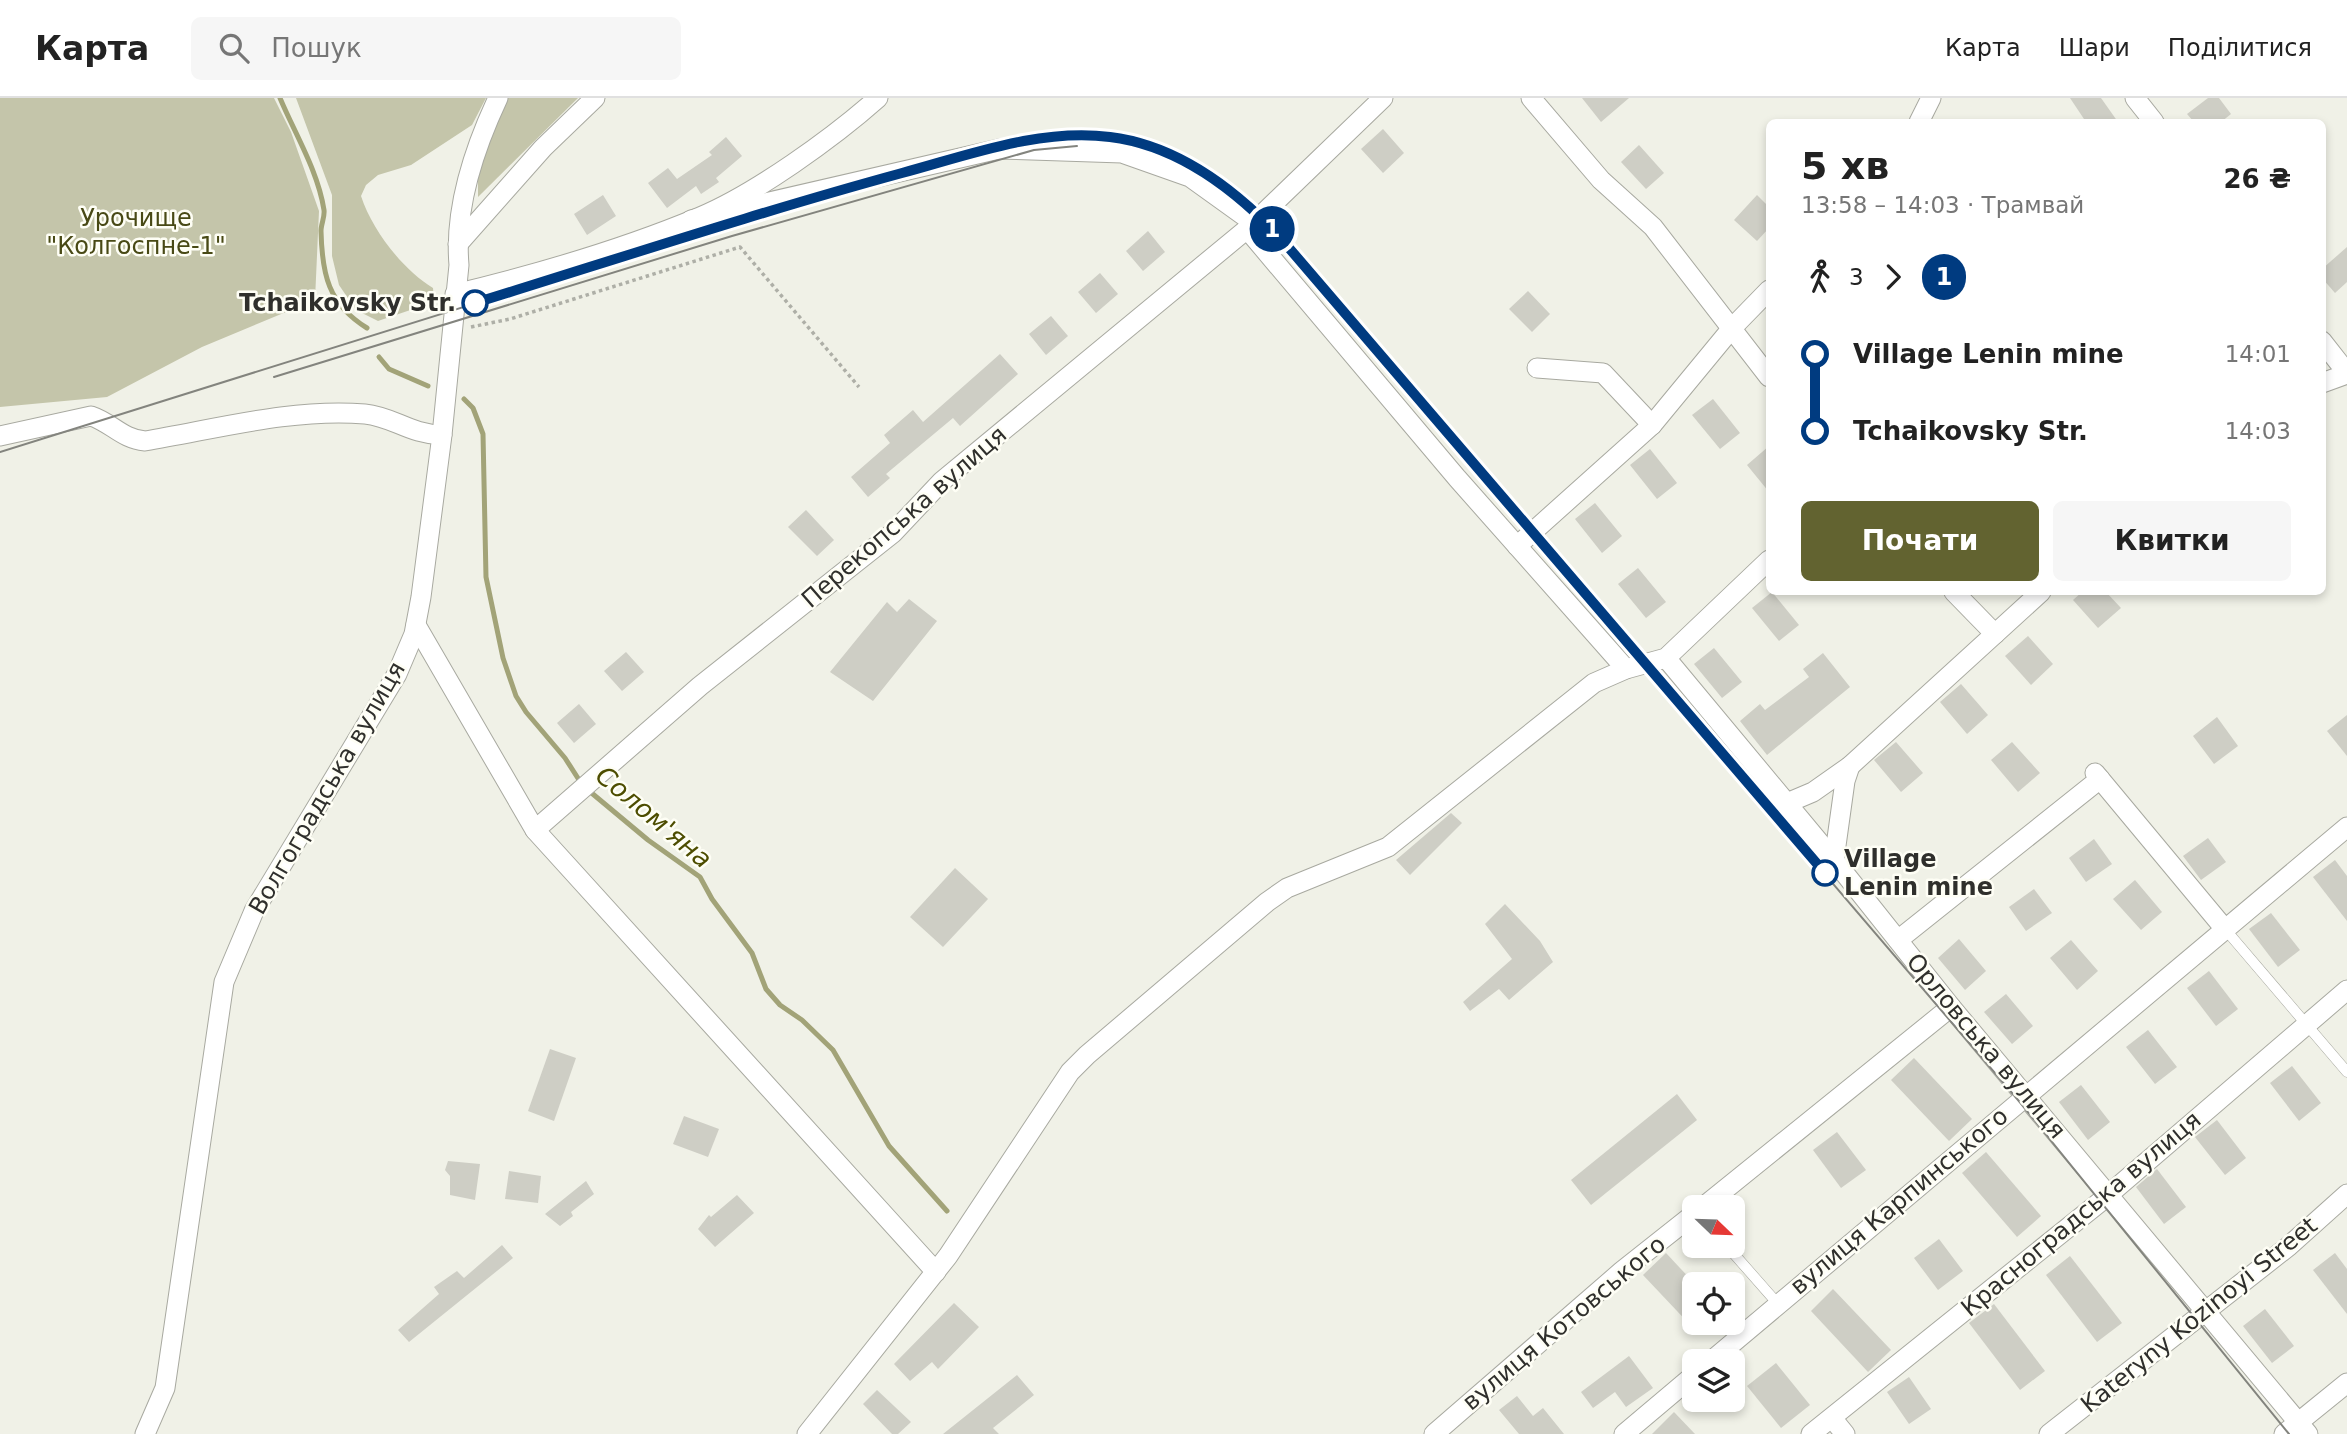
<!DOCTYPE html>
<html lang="uk">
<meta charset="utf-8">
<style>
:root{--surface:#fff;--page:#f6f6f6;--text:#222;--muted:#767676;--line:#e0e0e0;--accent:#626330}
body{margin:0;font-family:"DejaVu Sans",sans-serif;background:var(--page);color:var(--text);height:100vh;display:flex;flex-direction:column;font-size:26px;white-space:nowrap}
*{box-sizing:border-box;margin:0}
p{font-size:23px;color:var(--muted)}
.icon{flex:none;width:38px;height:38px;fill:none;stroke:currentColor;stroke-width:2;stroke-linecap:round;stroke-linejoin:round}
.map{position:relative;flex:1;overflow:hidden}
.drawer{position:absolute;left:1766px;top:21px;width:560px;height:476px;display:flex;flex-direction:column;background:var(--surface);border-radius:10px;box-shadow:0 4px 10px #0003}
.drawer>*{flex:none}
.badge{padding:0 14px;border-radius:23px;font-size:24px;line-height:46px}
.needle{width:46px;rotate:113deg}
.controls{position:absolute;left:1682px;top:1097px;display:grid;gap:14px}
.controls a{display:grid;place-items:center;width:63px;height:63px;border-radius:10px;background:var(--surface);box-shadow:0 4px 10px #0003;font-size:35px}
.map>.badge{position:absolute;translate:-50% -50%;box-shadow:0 0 0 4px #fff}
.legs{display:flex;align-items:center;gap:10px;height:77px;padding:0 35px;font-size:23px}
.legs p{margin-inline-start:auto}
.head{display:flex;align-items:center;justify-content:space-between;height:119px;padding:0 35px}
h1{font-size:38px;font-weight:600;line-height:52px}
.primary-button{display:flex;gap:14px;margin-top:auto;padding:14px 35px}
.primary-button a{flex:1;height:80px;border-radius:10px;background:var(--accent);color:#fff;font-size:28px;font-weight:600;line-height:80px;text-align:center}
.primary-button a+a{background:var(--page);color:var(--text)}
ul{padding:0 35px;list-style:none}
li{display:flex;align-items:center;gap:24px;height:77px;font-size:26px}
li i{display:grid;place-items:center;width:10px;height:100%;margin:0 9px;background:currentColor}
li i::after{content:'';width:18px;height:18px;margin:-9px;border:5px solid;border-radius:50%;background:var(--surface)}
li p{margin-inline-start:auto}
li:first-child i{background:linear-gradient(#0000 50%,currentColor 0)}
li:last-child i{background:linear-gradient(currentColor 50%,#0000 0)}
header{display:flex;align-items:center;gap:42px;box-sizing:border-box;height:98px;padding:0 35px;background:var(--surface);border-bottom:2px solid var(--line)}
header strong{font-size:33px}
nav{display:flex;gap:38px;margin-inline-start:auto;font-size:24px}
.search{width:490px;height:63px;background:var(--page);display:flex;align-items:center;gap:18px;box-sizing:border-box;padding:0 24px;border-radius:10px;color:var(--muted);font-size:26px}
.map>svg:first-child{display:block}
.green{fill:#c4c5aa}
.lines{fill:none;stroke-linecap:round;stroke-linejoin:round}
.stream{stroke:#a2a378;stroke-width:5}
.building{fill:#cecec5}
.service-casing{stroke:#a8a9a0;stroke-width:11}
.minor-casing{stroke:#a8a9a0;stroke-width:21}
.path{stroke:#aeafa7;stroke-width:3.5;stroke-dasharray:3.5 3.5;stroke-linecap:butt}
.service{stroke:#fff;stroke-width:10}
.minor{stroke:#fff;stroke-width:19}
.tram{stroke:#83847e;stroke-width:2}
.line-1-casing{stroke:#fff;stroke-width:16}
.line-1{stroke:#003b80;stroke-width:10}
.stop-1-dot{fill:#fff;stroke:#003b80;stroke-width:3.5}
.labels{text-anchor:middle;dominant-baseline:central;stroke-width:5;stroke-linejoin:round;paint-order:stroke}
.park-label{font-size:24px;fill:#484915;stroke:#fefef5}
.stop-label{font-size:24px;font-weight:bold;fill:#2f2f2c;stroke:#fefef5;text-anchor:end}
.street-label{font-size:24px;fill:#2f2f2c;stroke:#fefef5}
.water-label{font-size:26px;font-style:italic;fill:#4d4d00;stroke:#fefef5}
</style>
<header>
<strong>Карта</strong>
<div class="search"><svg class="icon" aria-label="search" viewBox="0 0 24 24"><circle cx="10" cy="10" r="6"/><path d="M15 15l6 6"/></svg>Пошук</div>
<nav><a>Карта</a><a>Шари</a><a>Поділитися</a></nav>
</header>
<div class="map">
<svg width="2347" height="1336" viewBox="0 0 2347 1336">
<rect width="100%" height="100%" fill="#f0f1e7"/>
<g class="green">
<path d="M0,0H274L291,34L319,113L315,202L202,249L107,299L0,309Z"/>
<path d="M296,0H486L472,27L411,67L378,77L366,87L361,98C372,132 403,172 433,190L434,204L378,223L356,212L339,187L332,158V97Z"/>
<path d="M506,0H578L478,99V69Z"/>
</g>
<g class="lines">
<g class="stream">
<path d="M280,0C295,36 318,73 324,112C325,119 321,126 321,133C322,176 328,206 367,230"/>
<path d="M379,259L389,271L428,288"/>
<path d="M464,301L473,310L483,336L486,479L503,560L516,598L526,614L565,660L581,685"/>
<path d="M588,692L648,742L700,779L712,801L752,855L766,891L780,907L802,922L833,952L889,1048L947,1113"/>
</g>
</g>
<g class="building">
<path d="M1582,0H1629L1601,24Z"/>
<path d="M2070,0H2101L2118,24H2086Z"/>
<path d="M2208,0H2219L2231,16L2221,24H2194L2187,16Z"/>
<path d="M1383,31L1404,55L1383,75L1361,51Z"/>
<path d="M726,39L742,58L716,80L719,84L701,96L696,88L667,110L648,85L668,70L677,81L712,57L709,54Z"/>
<path d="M1639,47L1664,75L1646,91L1621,64Z"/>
<path d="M603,97L616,118L587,137L574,116Z"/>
<path d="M1757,97L1769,109V130L1757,143L1734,122Z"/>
<path d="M1148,133L1165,154L1143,173L1126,153Z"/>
<path d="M2347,149V184L2335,195L2322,180V171Z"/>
<path d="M1100,175L1118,196L1096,215L1078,194Z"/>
<path d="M1528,193L1550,216L1532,234L1509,211Z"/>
<path d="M1051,218L1068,238L1046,257L1029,236Z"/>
<path d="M1000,256L1018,276L960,328L953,320L886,376L890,380L868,399L851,379L890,345L884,337L913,312L923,324Z"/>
<path d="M1713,301L1740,335L1720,351L1692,317Z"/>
<path d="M1769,348V394L1747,367Z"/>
<path d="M1650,351L1677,385L1657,401L1630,367Z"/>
<path d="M1595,405L1622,438L1602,455L1575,421Z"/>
<path d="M806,412L834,442L817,458L788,429Z"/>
<path d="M1638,470L1666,504L1646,520L1618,486Z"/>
<path d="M1772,494L1799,527L1779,543L1752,510Z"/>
<path d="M2082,494H2106L2121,510L2098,530L2073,502Z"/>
<path d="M909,501L937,523L873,603L830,574L887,504L897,514Z"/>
<path d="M2028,538L2053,566L2031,587L2005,558Z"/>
<path d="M1714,550L1742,584L1722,600L1694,566Z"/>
<path d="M626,554L644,574L622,593L604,573Z"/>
<path d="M1823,555L1850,589L1767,657L1740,623L1760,606L1765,612L1809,579L1803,571Z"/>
<path d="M1961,586L1988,617L1967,636L1940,604Z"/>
<path d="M579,606L596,626L574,645L557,625Z"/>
<path d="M2347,617V658L2327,633Z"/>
<path d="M2217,619L2238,648L2214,666L2193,638Z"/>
<path d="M1896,644L1923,675L1901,694L1874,662Z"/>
<path d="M2012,644L2040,675L2018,694L1991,662Z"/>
<path d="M1451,715L1462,725L1410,777L1396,762Z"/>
<path d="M2208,740L2226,764L2201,782L2183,758Z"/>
<path d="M2094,741L2112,766L2086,784L2069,760Z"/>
<path d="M2335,762L2347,778V823L2313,779Z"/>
<path d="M955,770L988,801L943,849L910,819Z"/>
<path d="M2135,782L2162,814L2141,832L2113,801Z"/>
<path d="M2034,791L2052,815L2026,833L2009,809Z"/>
<path d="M1505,806L1540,843L1553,864L1509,902L1499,891L1470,913L1463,904L1512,861L1485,826Z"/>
<path d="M2271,815L2300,852L2278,869L2249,831Z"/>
<path d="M1959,841L1986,873L1965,892L1938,860Z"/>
<path d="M2071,842L2098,873L2077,892L2050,860Z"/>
<path d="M2209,873L2238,911L2216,928L2187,890Z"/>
<path d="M2006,896L2033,928L2012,946L1984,914Z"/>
<path d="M2148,932L2177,969L2155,986L2126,949Z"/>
<path d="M550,951L576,960L554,1023L528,1013Z"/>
<path d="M1914,960L1972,1021L1949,1043L1891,982Z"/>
<path d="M2292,968L2321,1005L2299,1023L2270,985Z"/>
<path d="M2081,987L2110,1024L2088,1042L2059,1004Z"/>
<path d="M1677,996L1697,1022L1591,1107L1571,1082Z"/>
<path d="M684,1018L719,1031L708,1059L673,1046Z"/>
<path d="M2217,1022L2246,1060L2225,1077L2195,1039Z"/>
<path d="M1837,1034L1866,1072L1841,1090L1813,1052Z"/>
<path d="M1986,1054L2041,1118L2017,1139L1962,1075Z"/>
<path d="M448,1063L480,1066L475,1102L450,1097V1078L445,1072Z"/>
<path d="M2157,1071L2186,1109L2164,1126L2136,1089Z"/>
<path d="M509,1073L541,1078L538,1105L505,1101Z"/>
<path d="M586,1083L594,1096L571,1114L573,1118L560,1128L545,1116Z"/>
<path d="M737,1097L754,1115L715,1149L698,1131L709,1117L711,1119Z"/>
<path d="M1939,1141L1963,1173L1938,1192L1914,1160Z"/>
<path d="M502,1147L513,1160L409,1244L398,1232L439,1196L434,1189L457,1173L464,1180Z"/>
<path d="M1666,1155L1694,1185V1231L1643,1177Z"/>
<path d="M2335,1155L2347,1171V1216L2313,1172Z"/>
<path d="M2070,1158L2122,1225L2097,1244L2046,1177Z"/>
<path d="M1833,1191L1891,1252L1868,1274L1811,1213Z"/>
<path d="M954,1205L979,1229L938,1271L932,1264L910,1283L894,1266Z"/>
<path d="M1994,1206L2045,1273L2020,1292L1969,1225Z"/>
<path d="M2265,1211L2294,1248L2272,1265L2243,1228Z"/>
<path d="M1629,1258L1653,1290L1626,1309L1615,1294L1593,1310L1581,1294Z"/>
<path d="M1776,1265L1810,1307L1781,1330L1747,1288Z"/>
<path d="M1017,1277L1034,1297L993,1330L999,1336H943Z"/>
<path d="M1909,1279L1931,1311L1909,1326L1887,1294Z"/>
<path d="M877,1292L911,1324L898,1336H892L863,1306Z"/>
<path d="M1517,1298L1533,1318L1543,1310L1564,1336H1519L1499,1312Z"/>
<path d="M1674,1314L1695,1336H1652Z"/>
</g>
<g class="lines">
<g class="service-casing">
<g id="service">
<path d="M2225,831L2347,974"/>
<path d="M1727,1148L1778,1206"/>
</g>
</g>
<g class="minor-casing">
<g id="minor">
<path d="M1531,0L1601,82L1653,129L1769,279"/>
<path d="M2135,0L2154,24"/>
<path d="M1919,24L1931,0"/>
<path d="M691,122L999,51L1122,55L1190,79L1254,125"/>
<path d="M1247,131L1457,380L1626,571"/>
<path d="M458,146L543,50L595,0"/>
<path d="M455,196C538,176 621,152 700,119C755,96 833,40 878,0"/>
<path d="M2322,243L2347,275"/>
<path d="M1537,270L1603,275L1652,327"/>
<path d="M2322,285L2347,276"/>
<path d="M0,338L91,318C112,325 122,341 145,343C217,331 292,310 365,316C394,319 409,336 442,337"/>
<path d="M1517,448L1652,327L1732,230L1769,192"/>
<path d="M1954,494L1995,536"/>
<path d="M416,527L535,732L700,588L893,435L942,383L1247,131L1383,0"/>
<path d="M1666,560L1834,762L1951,909L2308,1336"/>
<path d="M2095,675L2224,830"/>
<path d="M1787,705L1813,694L1850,668L2041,494"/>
<path d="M535,732L936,1174"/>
<path d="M1834,762L1845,683L1850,668"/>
<path d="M1898,842L2100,681"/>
<path d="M1702,1110L1951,909"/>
<path d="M1710,1264L2347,729"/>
<path d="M1832,1320L1845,1336"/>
<path d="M145,1336L165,1290L224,884L254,813L397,576L414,536L421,499L442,337L459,167C454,110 474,51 498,0"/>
<path d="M807,1336L948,1158L1070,974L1087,957L1267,804L1287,790L1388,749L1594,585L1626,571L1666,560L1769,462"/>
<path d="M1434,1336L1622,1173L1694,1116"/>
<path d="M1624,1336L1694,1277"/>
<path d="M1811,1336L2100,1104L2347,892"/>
<path d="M2049,1336L2289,1148L2347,1096"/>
<path d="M2284,1336L2347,1285"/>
</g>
</g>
<path class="path" d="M471,229L510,221L740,149L859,289"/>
<use href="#service" class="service"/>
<use href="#minor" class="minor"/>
<g class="tram">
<path d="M274,279L732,138L1034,52L1077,48"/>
<path d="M0,354L815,99L1027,43L1109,39L1156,51L1224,87L1277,136L2018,1002L2289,1336"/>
</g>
</g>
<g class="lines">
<g class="line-1-casing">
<path id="line-1" d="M475,205C617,161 759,114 902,75C969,57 1040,30 1110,39C1176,47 1233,90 1277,136L1825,775"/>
</g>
<use href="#line-1" class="line-1"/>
</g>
<g class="stop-1-dot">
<circle cx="475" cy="205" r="12"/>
<circle cx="1825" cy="775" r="12"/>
</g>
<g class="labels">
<g class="park-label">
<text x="136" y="120">Урочище<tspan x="136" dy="28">"Колгоспне-1"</tspan></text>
</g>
<g class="stop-label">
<text x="456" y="205">Tchaikovsky Str.</text>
<text x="1844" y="761" text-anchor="start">Village<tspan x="1844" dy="28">Lenin mine</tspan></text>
</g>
<g class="street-label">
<text transform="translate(904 419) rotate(-41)">Перекопська вулиця</text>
<text transform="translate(327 690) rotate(-60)">Волгоградська вулиця</text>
<text transform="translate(1986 948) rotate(50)">Орловська вулиця</text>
<text transform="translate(1899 1103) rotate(-40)">вулиця Карпинського</text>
<text transform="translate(2081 1116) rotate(-40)">Красноградська вулиця</text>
<text transform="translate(2199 1217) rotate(-39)">Kateryny Kozinoyi Street</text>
<text transform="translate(1564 1225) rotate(-40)">вулиця Котовського</text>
</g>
<g class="water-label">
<text transform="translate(654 719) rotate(40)">Солом'яна</text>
</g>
</g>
</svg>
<div class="controls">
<a><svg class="needle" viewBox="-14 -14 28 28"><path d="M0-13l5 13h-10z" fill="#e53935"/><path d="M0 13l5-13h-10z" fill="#767676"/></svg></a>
<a><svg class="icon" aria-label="locate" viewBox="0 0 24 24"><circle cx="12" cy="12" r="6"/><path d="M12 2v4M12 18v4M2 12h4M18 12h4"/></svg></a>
<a><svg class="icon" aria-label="layers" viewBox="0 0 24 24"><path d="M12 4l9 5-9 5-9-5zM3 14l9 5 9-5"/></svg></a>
</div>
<b class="badge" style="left:1272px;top:131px;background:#003b80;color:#fff">1</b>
<section class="drawer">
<div class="head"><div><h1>5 хв</h1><p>13:58 – 14:03 · Трамвай</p></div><b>26 ₴</b></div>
<div class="legs"><svg class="icon" aria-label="walk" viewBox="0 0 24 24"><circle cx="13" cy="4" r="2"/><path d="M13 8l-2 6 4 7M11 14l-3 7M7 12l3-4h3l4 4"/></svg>3<svg class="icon" aria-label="forward" viewBox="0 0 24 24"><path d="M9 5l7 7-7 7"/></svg><b class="badge" style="background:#003b80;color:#fff">1</b></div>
<ul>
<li><i style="color:#003b80"></i><b>Village Lenin mine</b><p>14:01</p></li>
<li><i style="color:#003b80"></i><b>Tchaikovsky Str.</b><p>14:03</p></li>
</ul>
<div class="primary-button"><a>Почати</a><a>Квитки</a></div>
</section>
</div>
